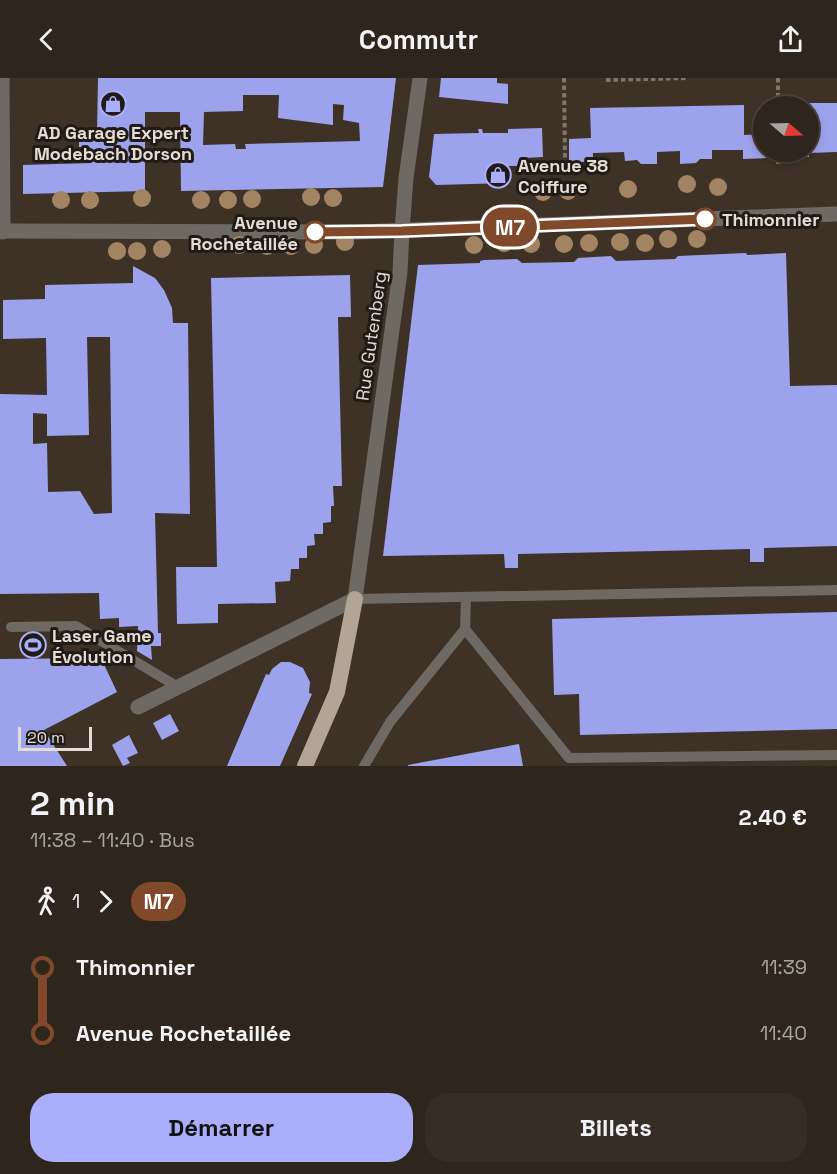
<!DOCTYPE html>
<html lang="fr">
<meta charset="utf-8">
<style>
:root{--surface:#2e261c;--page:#362e25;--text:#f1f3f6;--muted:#a7a5a3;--line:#49433b;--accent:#abaffb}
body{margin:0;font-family:"Space Grotesk",sans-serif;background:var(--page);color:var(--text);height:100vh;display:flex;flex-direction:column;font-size:22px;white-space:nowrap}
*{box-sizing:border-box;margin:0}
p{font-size:20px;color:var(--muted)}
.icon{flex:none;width:33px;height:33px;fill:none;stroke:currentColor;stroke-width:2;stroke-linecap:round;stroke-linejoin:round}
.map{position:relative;height:688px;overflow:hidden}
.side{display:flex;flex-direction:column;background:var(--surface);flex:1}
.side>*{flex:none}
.badge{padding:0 12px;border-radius:20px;font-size:21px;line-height:39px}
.needle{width:39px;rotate:109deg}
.fabs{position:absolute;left:753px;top:18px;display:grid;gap:12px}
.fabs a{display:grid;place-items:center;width:66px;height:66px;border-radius:50%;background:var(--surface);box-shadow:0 3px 9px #0003,0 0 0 2px var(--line);font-size:30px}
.scale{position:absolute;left:18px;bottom:15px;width:74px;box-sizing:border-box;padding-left:6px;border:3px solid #e4ddd5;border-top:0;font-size:16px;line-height:21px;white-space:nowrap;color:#e4ddd5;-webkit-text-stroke:4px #201b16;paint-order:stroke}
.map>.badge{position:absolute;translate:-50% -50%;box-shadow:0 0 0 3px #fff}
.legs{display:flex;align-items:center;gap:9px;height:66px;padding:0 30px;font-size:20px}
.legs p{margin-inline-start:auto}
.headline{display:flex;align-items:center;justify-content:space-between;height:102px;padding:0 30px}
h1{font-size:33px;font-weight:800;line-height:45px}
.button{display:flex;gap:12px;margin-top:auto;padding:12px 30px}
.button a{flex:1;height:69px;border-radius:24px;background:var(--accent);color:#111;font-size:24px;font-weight:800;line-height:69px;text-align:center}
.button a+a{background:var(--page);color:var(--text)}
ul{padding:0 30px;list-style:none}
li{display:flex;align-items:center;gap:21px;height:66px;font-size:22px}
li i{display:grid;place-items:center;width:9px;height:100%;margin:0 8px;background:currentColor}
li i::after{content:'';width:15px;height:15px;margin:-8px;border:4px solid;border-radius:50%;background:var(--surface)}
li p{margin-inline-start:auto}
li:first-child i{background:linear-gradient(#0000 50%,currentColor 0)}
li:last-child i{background:linear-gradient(currentColor 50%,#0000 0)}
header{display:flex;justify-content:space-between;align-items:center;height:78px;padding:0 30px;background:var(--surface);font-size:27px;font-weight:800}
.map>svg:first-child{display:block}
.building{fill:#9da2ec;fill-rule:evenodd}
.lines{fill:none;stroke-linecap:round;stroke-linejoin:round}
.path{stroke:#80756b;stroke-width:4;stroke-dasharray:4.5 3;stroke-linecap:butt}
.service{stroke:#6e6962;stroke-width:10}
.minor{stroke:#6e6962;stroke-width:15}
.tertiary{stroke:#6e6962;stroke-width:15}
.trunk{stroke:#b2a597;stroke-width:16}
.tree{fill:#a28463}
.line-1-casing{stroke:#fff;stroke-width:14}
.line-1{stroke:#81492b;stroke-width:9}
.stop-1-dot{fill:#fff;stroke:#81492b;stroke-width:3}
.labels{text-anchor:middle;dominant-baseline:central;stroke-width:6;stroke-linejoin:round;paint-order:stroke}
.poi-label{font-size:18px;font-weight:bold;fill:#e4ddd5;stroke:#201b16;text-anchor:start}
.stop-label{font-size:18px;font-weight:bold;fill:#e4ddd5;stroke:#201b16;text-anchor:start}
.street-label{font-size:18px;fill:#e4ddd5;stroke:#201b16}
</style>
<header><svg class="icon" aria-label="back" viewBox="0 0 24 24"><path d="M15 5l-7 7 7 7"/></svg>Commutr<svg class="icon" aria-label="share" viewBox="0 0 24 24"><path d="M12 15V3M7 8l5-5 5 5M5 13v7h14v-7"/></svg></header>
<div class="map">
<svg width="837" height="688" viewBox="0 0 837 688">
<rect width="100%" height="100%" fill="#3e3226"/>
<g class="building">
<path d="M98,0H396L383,109L181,113L180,34H145V113L23,116V87L91,85L90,69H79V55H97ZM243,17H279L278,40L333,47V26L344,27L343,42L359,45L360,63L245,66L246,71H236L235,66L203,67L204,34L243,33Z"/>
<path d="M441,0H497V5L508,6V26L439,19Z"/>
<path d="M805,25H837V74L809,75V79H785V74H808V28H806Z"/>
<path d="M744,27V57L764,56V74H767V80L743,81V72H712V81H700L696,85L680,86V73L657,74V86H641L637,82L625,83L624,74L593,75V84H569V61L591,60L590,30Z"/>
<path d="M542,50L543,79L524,80L525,88H508V105L436,107L429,99L434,56L479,55L478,51H482L483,55H508V51Z"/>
<path d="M746,175L747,177L786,175L790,308L837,307V468L764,470V484H750V471L518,476V490H505L504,476L383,478L418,187L480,185V183L484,182L517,181L522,185L574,184L578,180L611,178L616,183L675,181L678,178Z"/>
<path d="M133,188L155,200L164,212L172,230L173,245H188L190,436L155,435L158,555H161V568H151L152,582L137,573L138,548L119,549V540L100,541L99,515L0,516V316L47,317L46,260L3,261V222L45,221V207L133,205ZM87,259H110L112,435L94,436L80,413L48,414L47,365L33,366V335L47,336V358L89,357Z"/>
<path d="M350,197L351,239H338L342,408H333L334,428H331V444L323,445V456H314L315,467L307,468V480H299V491H291L290,503L275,504L276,525L218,526V545L177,546L176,489H217L211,200Z"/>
<path d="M837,534V651L580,657L579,616L554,617L552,541Z"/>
<path d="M101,580L117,614L44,652L67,688H0V581Z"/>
<path d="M281,584H290L303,590L310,604L309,615L312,616L280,688H227L266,596L269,597L272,591Z"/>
<path d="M170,636L179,653L162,662L153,645Z"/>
<path d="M129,657L138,675L127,680L130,685L123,688L112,667Z"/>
<path d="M519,666L523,688H408V687Z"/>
</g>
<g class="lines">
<g class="path">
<path d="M564,0L565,84"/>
<path d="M778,0V28"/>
<path d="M606,2L687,0"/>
<path d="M778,74V89"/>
</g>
<g class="service">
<path d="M466,519L465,551L569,680L837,677"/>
<path d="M355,521L837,512"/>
<path d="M11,549L76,548L178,609"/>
<path d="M364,688L390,644L465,551"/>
</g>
<g class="minor">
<path d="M2,0L3,154"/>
<path d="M402,153L406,100L420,0"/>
<path d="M138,629L355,521"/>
</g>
<g class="tertiary">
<path d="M0,153L358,154L837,136"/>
<path d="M355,521L400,194L402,153"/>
</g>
<path class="trunk" d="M305,688L337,614L355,521"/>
</g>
<g class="tree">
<circle cx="687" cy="106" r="9"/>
<circle cx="718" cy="109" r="9"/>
<circle cx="628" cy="111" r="9"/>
<circle cx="568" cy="113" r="9"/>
<circle cx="543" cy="114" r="9"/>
<circle cx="311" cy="119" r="9"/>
<circle cx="142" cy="120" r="9"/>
<circle cx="333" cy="120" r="9"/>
<circle cx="252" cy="121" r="9"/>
<circle cx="61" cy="122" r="9"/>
<circle cx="90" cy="122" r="9"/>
<circle cx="201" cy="122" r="9"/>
<circle cx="228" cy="122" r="9"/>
<circle cx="668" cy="161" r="9"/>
<circle cx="697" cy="161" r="9"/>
<circle cx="345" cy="164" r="9"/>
<circle cx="620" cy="164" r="9"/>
<circle cx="504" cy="165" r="9"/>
<circle cx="589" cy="165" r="9"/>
<circle cx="645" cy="165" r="9"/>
<circle cx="531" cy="166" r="9"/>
<circle cx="564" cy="166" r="9"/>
<circle cx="239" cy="167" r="9"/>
<circle cx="314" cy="167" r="9"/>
<circle cx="474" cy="167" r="9"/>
<circle cx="267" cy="168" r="9"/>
<circle cx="291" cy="168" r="9"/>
<circle cx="162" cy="171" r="9"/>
<circle cx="117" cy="173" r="9"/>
<circle cx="137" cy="173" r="9"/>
</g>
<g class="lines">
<g class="line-1-casing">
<path id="line-1" d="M315,154L402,153L705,141"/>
</g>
<use href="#line-1" class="line-1"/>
</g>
<defs>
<g id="shop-ring" transform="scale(1.35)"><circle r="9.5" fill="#201b16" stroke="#abaffb" stroke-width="1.5"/><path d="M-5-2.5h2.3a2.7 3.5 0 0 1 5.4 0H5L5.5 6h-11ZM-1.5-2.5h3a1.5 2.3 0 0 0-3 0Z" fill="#abaffb"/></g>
<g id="stadium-ring" transform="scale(1.35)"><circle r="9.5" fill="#201b16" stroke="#abaffb" stroke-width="1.5"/><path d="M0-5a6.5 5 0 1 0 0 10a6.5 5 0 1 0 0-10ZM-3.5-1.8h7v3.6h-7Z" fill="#abaffb"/></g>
</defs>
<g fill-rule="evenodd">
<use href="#shop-ring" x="113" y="26"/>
<use href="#shop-ring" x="498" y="97"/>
<use href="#stadium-ring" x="33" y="567"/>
</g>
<g class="stop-1-dot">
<circle cx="705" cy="141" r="10"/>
<circle cx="315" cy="154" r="10"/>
</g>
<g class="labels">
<g class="poi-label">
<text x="113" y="54" text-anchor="middle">AD Garage Expert<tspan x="113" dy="21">Modebach Dorson</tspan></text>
<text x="518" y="87">Avenue 38<tspan x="518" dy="21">Coiffure</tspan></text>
<text x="52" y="557">Laser Game<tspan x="52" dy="21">Évolution</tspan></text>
</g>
<g class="stop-label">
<text x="722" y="141">Thimonnier</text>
<text x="298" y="144" text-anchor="end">Avenue<tspan x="298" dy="21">Rochetaillée</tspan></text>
</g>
<g class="street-label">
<text transform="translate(371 258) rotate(-82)">Rue Gutenberg</text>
</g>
</g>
</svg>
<div class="fabs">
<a><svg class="needle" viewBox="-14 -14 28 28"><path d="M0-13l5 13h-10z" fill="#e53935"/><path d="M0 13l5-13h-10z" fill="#a7a5a3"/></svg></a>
</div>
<div class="scale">20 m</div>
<b class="badge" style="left:510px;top:149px;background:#81492b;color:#fff">M7</b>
</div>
<section class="side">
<div class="headline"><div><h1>2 min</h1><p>11:38 – 11:40 · Bus</p></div><b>2.40 €</b></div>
<div class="legs"><svg class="icon" aria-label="walk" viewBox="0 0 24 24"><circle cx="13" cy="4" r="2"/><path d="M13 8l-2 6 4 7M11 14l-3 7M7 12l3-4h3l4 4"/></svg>1<svg class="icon" aria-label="forward" viewBox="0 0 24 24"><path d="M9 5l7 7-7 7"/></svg><b class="badge" style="background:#81492b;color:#fff">M7</b></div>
<ul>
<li><i style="color:#81492b"></i><b>Thimonnier</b><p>11:39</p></li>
<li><i style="color:#81492b"></i><b>Avenue Rochetaillée</b><p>11:40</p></li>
</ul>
<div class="button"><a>Démarrer</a><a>Billets</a></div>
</section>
